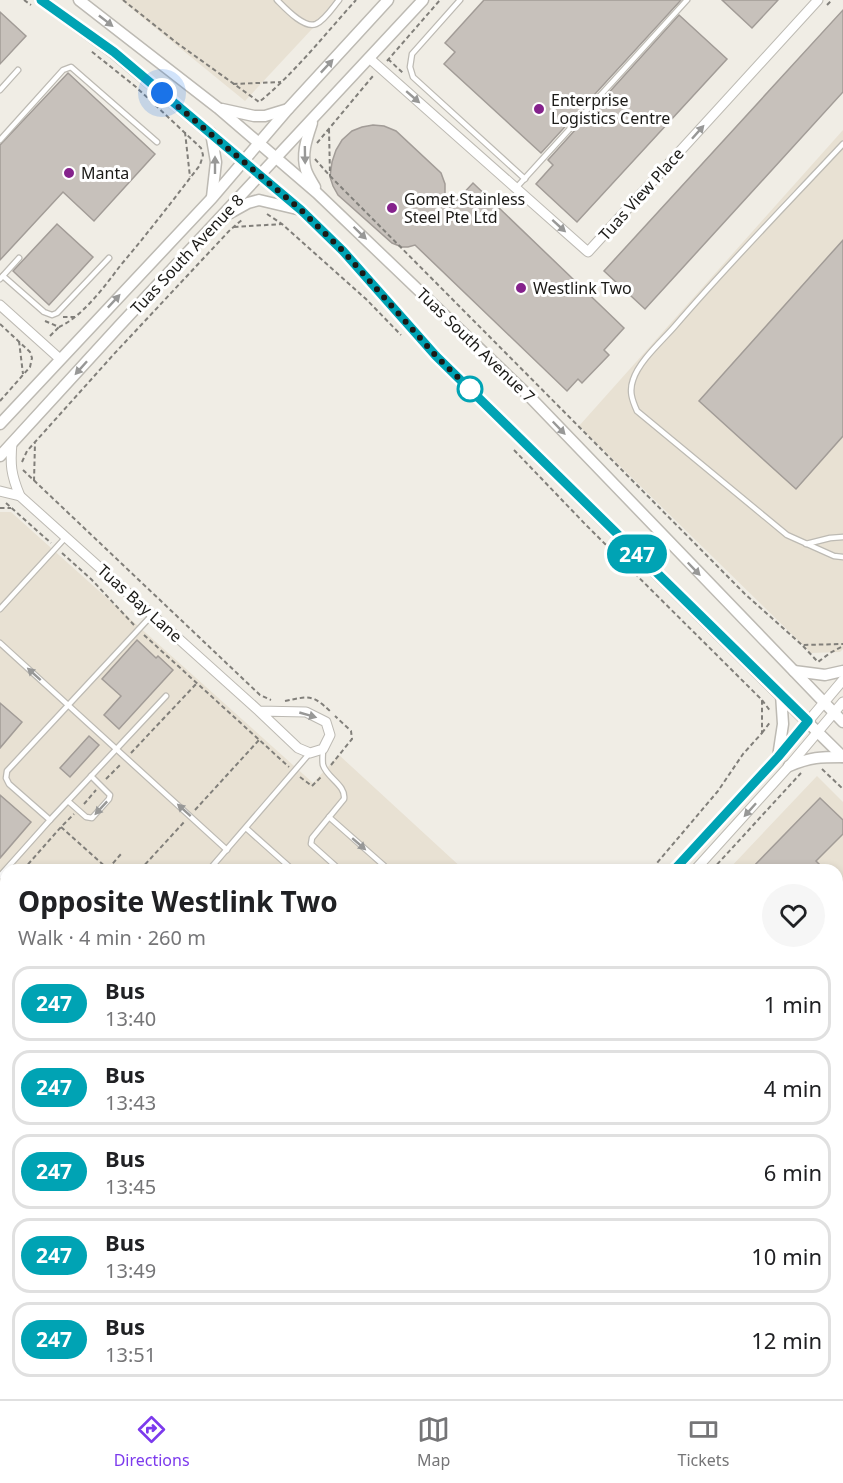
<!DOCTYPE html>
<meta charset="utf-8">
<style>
:root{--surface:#fff;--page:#f6f6f6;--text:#202124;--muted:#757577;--line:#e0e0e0;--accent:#7c3aed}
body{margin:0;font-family:"Noto Sans",sans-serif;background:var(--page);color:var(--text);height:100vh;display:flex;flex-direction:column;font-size:22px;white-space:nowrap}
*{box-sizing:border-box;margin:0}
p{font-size:20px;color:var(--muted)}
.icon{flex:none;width:33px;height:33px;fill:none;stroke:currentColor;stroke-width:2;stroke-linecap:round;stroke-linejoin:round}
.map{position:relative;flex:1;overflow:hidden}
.sheet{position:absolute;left:0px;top:864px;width:843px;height:536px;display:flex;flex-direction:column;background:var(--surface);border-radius:18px 18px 0 0;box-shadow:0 3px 9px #0003}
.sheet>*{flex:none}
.badge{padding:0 12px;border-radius:20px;font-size:21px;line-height:39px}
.you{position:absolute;width:30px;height:30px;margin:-15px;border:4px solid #fff;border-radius:50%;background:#1a73e8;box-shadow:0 0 0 9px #1a73e833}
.map>.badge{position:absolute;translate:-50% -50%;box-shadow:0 0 0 3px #fff}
.round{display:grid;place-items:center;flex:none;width:63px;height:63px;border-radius:32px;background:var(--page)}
.head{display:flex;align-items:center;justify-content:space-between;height:102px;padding:0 18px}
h1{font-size:28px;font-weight:700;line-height:45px}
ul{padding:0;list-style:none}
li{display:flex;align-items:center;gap:18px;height:75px;margin:0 12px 9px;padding:0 6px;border:3px solid var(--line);border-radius:18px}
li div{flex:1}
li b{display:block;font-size:22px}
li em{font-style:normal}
li .badge{min-width:66px;font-weight:700;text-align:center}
.tabs{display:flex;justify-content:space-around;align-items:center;height:84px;border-top:2px solid var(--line);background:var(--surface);font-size:16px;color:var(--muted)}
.tabs a{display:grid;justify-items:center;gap:3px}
.tabs .active{color:var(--accent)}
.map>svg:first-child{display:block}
.built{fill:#e8e1d3}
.green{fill:#feb39d}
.building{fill:#c7c1bb;stroke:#a29c97;stroke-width:1.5}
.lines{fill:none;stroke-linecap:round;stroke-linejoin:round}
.service-casing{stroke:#bdbab3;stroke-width:7}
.minor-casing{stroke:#bdbab3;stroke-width:11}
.tertiary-casing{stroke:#bdbab3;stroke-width:13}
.path{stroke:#817f7a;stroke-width:2;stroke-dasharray:4.5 3;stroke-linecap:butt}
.service{stroke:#fff;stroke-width:4.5}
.minor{stroke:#fff;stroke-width:9}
.tertiary{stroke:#fff;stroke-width:10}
.oneway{fill:#989897}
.line-casing{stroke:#fff;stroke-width:14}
.line{stroke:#00a3b4;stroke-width:9}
.walk{stroke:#1b1a17;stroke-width:6;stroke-dasharray:0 10.8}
.poi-dot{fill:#85228c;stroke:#fff;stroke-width:2}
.stop-dot{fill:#fff;stroke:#00a3b4;stroke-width:3}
.labels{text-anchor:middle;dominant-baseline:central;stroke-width:6;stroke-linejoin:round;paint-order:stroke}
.poi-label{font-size:16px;fill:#1b1a17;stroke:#fff;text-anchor:start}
.street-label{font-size:16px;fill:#1b1a17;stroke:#fff}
</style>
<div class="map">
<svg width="843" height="1399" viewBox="0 0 843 1399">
<rect width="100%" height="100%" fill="#f0ede5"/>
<g class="built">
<path d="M121,0H339L245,101Z"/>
<path d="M843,130V649L840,652L811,653L579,426Z"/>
<path d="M0,512H11L313,783L339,755L464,870H6V1064L0,1070Z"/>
<path d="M817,776L843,802V1399H672L666,1394H837V870H728Z"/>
<path d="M237,1394H606L612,1399H232Z"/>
</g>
<path class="green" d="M0,1235L6,1241V1394H167L162,1399H0Z"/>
<g class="building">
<path d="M484,0H681L541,153L444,64L455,52L445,43Z"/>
<path d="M722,0H778L752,28Z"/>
<path d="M843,10V92L645,309L604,271Z"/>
<path d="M0,12L26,36L0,64Z"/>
<path d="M679,15L727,59L577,222L536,184L553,165L548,160Z"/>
<path d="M68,73L155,154L94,221L63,192L0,260V145Z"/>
<path d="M373,125L384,126L396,131L441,173L445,184V213L473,183L624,328L604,350L609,355L582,383L578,379L567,391L415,245L408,247H402L392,243L338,195L333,186L330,177L332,162L336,150L342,140L352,131L362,127Z"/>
<path d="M57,224L93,257L49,305L13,271Z"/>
<path d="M843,240V436L796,489L699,401Z"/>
<path d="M137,640L156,658L158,656L173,670L119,729L104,715L121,696L102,679Z"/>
<path d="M0,703L22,722L0,748Z"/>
<path d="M89,736L99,745L70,777L60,768Z"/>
<path d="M0,795L31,822L0,858Z"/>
<path d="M820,798L843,820V834L816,861L825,870H750Z"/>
</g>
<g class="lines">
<g class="service-casing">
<g id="service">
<path d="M277,0C285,8 304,29 316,24C325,20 333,7 339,0"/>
<path d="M460,0L412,54L410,67L413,77L525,179"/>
<path d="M0,90L18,70"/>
<path d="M0,140L63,70L71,67L157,142"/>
<path d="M843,144C787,204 729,263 675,326C662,341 639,361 633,380C629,391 632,400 637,411L787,535L834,556L843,557"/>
<path d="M516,188L687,0"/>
<path d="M3,276L44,312L52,315L57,313L109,258"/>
<path d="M0,279L19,258"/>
<path d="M806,544L830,538L843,537"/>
<path d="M0,609L65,538"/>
<path d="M0,643L227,850"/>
<path d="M323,749C323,753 322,760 323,765C327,778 346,785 344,799L312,838L311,844L340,870"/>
<path d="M68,801L86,817L92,818L109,799L110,795L91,776"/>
<path d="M329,817L389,870"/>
<path d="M50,820L9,784L6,778L7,771L152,615"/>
<path d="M246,828L293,870"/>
<path d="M209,870L309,754"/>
<path d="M0,876L50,820L166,696"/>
<path d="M837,934L843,941"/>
<path d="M0,975L6,981"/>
<path d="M837,977L843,979"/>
<path d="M837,993L843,987"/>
<path d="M837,1292L843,1298"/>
<path d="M837,1336L843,1329"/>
<path d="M781,1399L786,1394"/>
</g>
</g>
<g class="minor-casing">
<g id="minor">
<path d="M369,58L588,252L818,0"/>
<path d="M0,305L60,359"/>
<path d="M12,443C10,464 11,475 20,496L259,711L298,748L310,753L323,749L330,735L326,722L306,712L259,711"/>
<path d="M0,491L20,496"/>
<path d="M674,870L778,757L843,680"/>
<path d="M695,870L789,766L843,702"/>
<path d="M634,1394L640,1399"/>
<path d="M193,1399L198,1394"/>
</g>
</g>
<g class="tertiary-casing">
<g id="tertiary">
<path d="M41,0L114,53L301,210L343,251L436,356L843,757"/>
<path d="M79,0L218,108L317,193L530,397L843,722"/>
<path d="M222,109L254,116H265L288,109"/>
<path d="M312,123C307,138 301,154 306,170C308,176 312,182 315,187"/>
<path d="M211,133L216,162L212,197"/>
<path d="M230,213L248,203L259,200L297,209"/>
<path d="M0,424L212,198L288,109L388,0"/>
<path d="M0,456L120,325L423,0"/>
<path d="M794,671L825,675L843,671"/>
<path d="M778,757L783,724L781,694"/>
<path d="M789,766C811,757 820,757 843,757"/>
</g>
</g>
<g class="path">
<path d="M24,0L31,5"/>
<path d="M123,0L177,43L259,102C293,75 326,33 356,0"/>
<path d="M827,5L832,0"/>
<path d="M388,59L403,73"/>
<path d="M387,61L440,0"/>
<path d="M233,84L281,82"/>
<path d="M329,129L330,176"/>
<path d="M185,132L190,177"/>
<path d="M317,143L373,76"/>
<path d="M315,159L330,176L745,594L802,645L843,644"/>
<path d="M267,214L282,224L366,299L401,335"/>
<path d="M234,227L282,224"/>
<path d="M63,317H75"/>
<path d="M45,321L59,327C82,317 105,286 120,266C148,233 174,199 200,165L203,155L201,148L136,87L91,51"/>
<path d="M0,324L30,352L32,358L30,367L0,401"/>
<path d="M50,336L59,327"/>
<path d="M19,341L23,374"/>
<path d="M514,450L586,525L762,700V733L743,754L718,791L651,870"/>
<path d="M22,462L27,451L114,354L230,230L243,219"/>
<path d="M23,470L260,695L271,700"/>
<path d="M34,481L35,443"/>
<path d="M6,503L51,543"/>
<path d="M0,508H11"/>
<path d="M62,553L92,580L134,625"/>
<path d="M144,635L289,767"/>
<path d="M803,646L818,662L830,653L843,646"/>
<path d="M762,700L771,712"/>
<path d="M285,701C310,696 312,694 331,712"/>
<path d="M762,733L771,721"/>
<path d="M131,753L197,683"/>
<path d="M331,765L352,739L351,731L335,716"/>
<path d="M822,769L843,789"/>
<path d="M300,777L312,786L322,776"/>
<path d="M106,779L121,764"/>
<path d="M84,804L96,790"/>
<path d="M195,810L259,740"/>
<path d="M61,827L109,870"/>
<path d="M108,869L121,854"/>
<path d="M23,870L61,827L74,814"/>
<path d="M140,870L185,821"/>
<path d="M712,870L801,773"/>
<path d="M0,896L6,889"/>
<path d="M612,1394L617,1399"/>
<path d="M652,1394L657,1399"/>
<path d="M174,1399L178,1394"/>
<path d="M217,1399L222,1394"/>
</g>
<use href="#service" class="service"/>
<use href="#minor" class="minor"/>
<use href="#tertiary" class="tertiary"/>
</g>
<defs><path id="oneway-solid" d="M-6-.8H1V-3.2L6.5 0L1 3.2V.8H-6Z" transform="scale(1.5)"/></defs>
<g class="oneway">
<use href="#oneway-solid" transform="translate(106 21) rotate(38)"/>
<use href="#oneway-solid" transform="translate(327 66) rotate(-47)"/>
<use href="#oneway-solid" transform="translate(413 97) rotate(41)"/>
<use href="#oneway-solid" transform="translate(698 132) rotate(-48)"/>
<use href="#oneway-solid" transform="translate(305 155) rotate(89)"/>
<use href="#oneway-solid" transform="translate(215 165) rotate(-90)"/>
<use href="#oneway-solid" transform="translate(559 226) rotate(42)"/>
<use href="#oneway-solid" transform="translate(360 233) rotate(44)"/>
<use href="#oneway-solid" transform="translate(114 301) rotate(-47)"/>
<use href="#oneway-solid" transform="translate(81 368) rotate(132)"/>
<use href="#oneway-solid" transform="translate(559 428) rotate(46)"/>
<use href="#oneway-solid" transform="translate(694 569) rotate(46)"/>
<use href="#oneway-solid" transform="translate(34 674) rotate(-138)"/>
<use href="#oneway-solid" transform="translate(308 715) rotate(16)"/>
<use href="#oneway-solid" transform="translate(101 808) rotate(133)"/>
<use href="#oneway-solid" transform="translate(184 810) rotate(-138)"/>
<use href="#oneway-solid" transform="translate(750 810) rotate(132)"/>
<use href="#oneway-solid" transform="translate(359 844) rotate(41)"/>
</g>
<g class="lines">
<g class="line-casing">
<path id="line" d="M41,0L114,52L301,210L343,251L436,356L808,721L778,757L674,870"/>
</g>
<use href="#line" class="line"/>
<path class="walk" d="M162,93L301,210L343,251L436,356L470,389"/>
</g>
<g class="poi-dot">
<circle cx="539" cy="109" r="6"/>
<circle cx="69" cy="173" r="6"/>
<circle cx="392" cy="208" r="6"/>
<circle cx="521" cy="288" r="6"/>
</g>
<circle class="stop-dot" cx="470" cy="389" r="12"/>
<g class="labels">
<g class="poi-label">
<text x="551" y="100">Enterprise<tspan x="551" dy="18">Logistics Centre</tspan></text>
<text x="81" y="173">Manta</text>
<text x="404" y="199">Gomet Stainless<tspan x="404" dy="18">Steel Pte Ltd</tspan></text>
<text x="533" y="288">Westlink Two</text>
</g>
<g class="street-label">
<text transform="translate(641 194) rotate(-48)">Tuas View Place</text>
<text transform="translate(187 254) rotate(-47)">Tuas South Avenue 8</text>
<text transform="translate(476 345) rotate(44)">Tuas South Avenue 7</text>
<text transform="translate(140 603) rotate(42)">Tuas Bay Lane</text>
</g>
</g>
</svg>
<div class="you" style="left:162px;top:93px"></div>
<b class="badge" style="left:637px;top:554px;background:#00a3b4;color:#fff">247</b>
<section class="sheet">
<div class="head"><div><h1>Opposite Westlink Two</h1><p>Walk · 4 min · 260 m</p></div><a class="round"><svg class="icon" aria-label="heart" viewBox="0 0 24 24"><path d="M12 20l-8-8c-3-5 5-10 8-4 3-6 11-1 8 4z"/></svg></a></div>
<ul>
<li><span class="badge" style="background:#00a3b4;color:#fff">247</span><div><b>Bus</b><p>13:40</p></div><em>1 min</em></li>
<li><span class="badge" style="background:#00a3b4;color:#fff">247</span><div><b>Bus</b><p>13:43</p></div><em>4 min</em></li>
<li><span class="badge" style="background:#00a3b4;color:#fff">247</span><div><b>Bus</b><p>13:45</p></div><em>6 min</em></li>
<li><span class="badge" style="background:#00a3b4;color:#fff">247</span><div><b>Bus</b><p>13:49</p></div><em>10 min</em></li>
<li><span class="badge" style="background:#00a3b4;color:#fff">247</span><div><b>Bus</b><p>13:51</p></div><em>12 min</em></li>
</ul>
</section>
</div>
<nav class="tabs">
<a class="active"><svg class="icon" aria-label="directions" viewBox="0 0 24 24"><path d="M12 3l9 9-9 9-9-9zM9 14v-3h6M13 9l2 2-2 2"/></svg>Directions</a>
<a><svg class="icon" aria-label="map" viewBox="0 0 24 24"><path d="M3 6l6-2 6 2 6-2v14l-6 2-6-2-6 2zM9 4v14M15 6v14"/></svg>Map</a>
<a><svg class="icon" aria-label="tickets" viewBox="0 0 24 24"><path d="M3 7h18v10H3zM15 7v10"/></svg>Tickets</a>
</nav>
